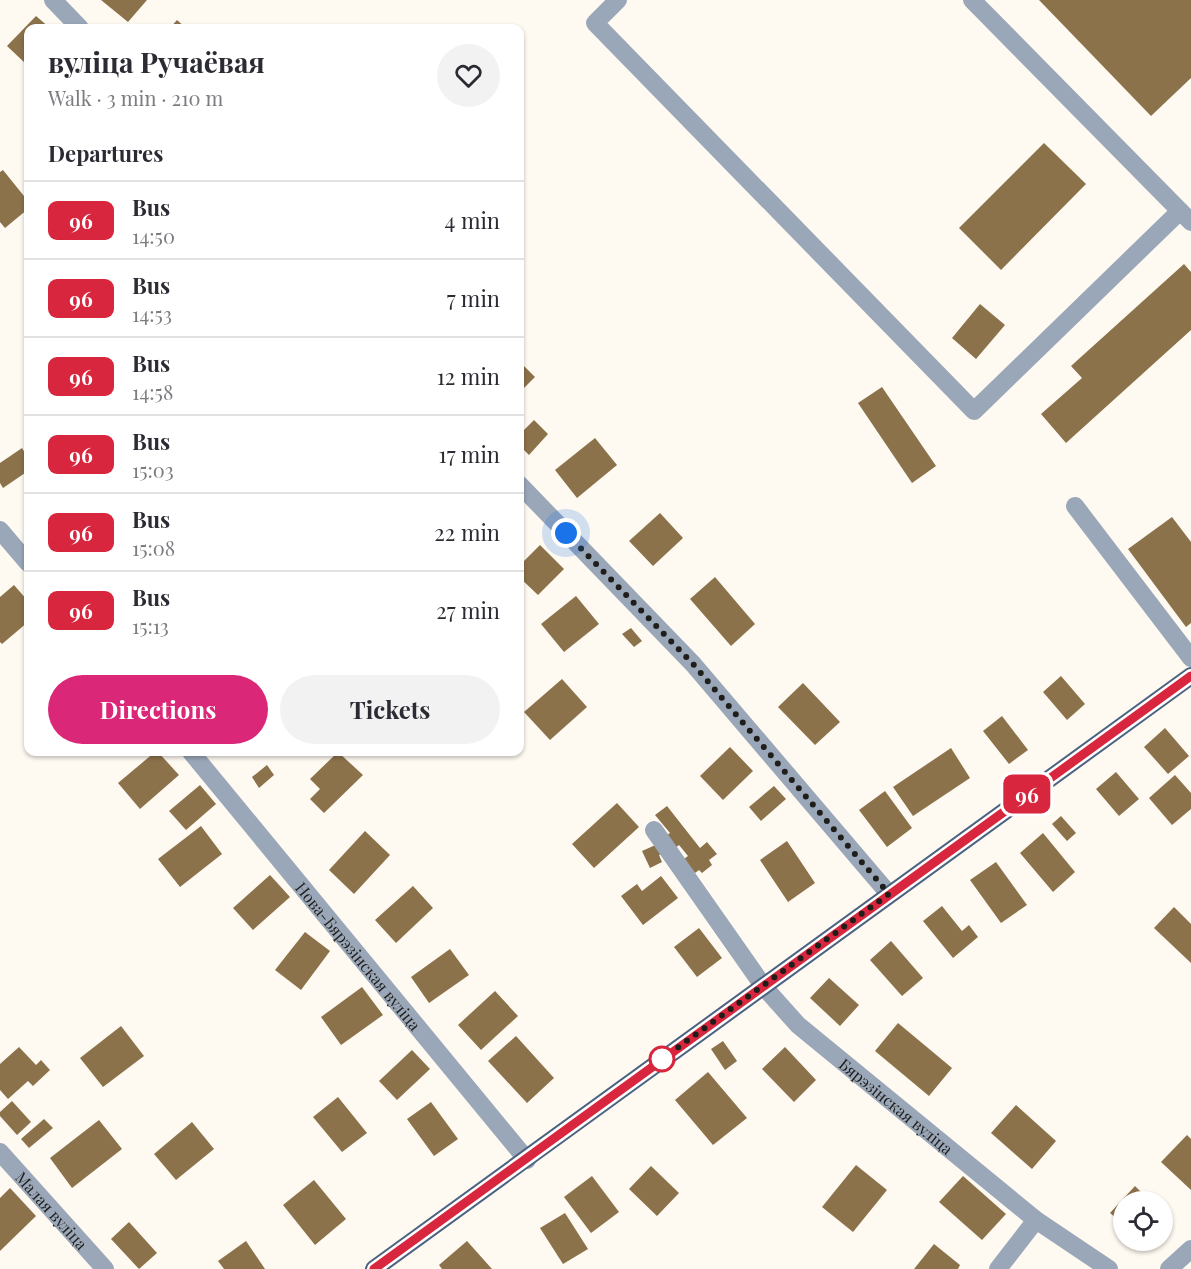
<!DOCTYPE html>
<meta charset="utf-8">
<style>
:root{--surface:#fff;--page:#f2f2f3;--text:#2b2b33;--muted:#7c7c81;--line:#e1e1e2;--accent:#db2777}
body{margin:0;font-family:"Playfair Display",serif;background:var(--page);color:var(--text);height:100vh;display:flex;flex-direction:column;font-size:22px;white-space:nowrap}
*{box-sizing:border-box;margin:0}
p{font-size:20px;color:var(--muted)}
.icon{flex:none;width:33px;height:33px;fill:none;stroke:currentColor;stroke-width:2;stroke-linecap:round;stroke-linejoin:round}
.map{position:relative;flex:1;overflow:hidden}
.drawer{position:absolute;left:24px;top:24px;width:500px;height:732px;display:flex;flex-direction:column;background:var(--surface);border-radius:12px;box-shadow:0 2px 4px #0004}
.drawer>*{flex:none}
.badge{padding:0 12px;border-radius:9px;font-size:21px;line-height:39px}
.buttons{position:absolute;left:1113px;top:1191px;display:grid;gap:12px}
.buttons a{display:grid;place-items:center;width:60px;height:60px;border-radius:50%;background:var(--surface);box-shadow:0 2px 4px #0004;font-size:30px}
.you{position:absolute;width:30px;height:30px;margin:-15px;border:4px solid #fff;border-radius:50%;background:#1a73e8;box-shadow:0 0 0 9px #1a73e833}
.map>.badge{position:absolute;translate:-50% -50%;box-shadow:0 0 0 3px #fff}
h2{padding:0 24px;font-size:22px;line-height:54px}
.round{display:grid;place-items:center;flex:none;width:63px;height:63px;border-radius:32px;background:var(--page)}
.summary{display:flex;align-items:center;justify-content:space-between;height:102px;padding:0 24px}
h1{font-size:28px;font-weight:700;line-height:45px}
.primary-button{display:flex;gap:12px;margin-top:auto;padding:12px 24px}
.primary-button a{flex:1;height:69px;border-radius:36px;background:var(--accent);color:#fff;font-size:24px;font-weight:700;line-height:69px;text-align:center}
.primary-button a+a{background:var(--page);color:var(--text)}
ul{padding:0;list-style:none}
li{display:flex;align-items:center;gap:18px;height:78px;padding:0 24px;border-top:2px solid var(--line)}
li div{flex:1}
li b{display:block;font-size:22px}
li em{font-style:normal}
li .badge{min-width:66px;font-weight:700;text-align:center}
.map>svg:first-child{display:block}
.building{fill:#8c724b}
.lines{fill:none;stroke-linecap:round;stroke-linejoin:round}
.minor{stroke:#9aa7b8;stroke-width:18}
.major{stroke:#4b6380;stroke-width:18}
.line-casing{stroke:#fff;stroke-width:14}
.line{stroke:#d7263d;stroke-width:9}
.walk{stroke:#201e1b;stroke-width:6;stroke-dasharray:0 10.8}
.stop-dot{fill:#fff;stroke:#d7263d;stroke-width:3}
.labels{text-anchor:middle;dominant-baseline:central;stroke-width:4.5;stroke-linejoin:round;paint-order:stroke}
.street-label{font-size:16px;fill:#201e1b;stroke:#fef9f1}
</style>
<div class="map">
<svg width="1191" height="1269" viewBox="0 0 1191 1269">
<rect width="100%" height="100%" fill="#fef9f1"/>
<g class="building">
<path d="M101,0H147L128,22Z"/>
<path d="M1039,0H1191V78L1151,116Z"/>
<path d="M36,16L50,28H28V59L25,63L7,46Z"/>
<path d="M177,20L186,28H170Z"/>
<path d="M1044,143L1086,184L1001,270L959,228Z"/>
<path d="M3,170L28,201V209L5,228L0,222V172Z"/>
<path d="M1184,264L1191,272V330L1066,443L1041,414L1082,378L1071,366Z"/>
<path d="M980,304L1005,325L976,359L952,338Z"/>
<path d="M519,361L535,377L519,393Z"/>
<path d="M882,387L936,466L912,483L858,403Z"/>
<path d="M534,420L548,434L529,455L519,445V435Z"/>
<path d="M595,438L617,465L577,498L555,470Z"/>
<path d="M22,448L28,458V471L3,488L0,483V463Z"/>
<path d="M660,513L683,538L653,566L629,541Z"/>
<path d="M1172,517L1191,542V623L1186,627L1128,549Z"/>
<path d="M540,545L564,569L538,595L519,577V566Z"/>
<path d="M715,577L755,624L731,646L690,599Z"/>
<path d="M14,585L28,601V622L2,644L0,642V597Z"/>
<path d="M576,596L599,624L564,652L541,624Z"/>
<path d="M631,628L642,641L634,647L622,634Z"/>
<path d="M1061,676L1085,704L1067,720L1043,692Z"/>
<path d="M562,679L587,707L550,740L524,712Z"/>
<path d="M803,683L840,722L815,745L778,707Z"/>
<path d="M1002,716L1028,750L1009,764L983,731Z"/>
<path d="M1165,728L1189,756L1168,774L1144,747Z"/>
<path d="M730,747L753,771L723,800L700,776Z"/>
<path d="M951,748L970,778L913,816L893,787Z"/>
<path d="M155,752H158L179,775L140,809L118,783Z"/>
<path d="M338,752L363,775L324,813L310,799L320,789L310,779Z"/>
<path d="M267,765L274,775L259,788L252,777Z"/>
<path d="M1116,772L1139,799L1119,816L1096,789Z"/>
<path d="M1175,775L1191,793V809L1172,825L1149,798Z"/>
<path d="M200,785L216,804L186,830L169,811Z"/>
<path d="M774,786L786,799L761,821L749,807Z"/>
<path d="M885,791L912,828L887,847L859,810Z"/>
<path d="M617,803L639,827L594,868L572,844Z"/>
<path d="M667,806L700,848L707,842L717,854L709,860L712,865L702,873L699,870L695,873L684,859L688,856L679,845L674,849L664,837L670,833L655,815Z"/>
<path d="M1061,816L1076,833L1067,841L1052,824Z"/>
<path d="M201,826L222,854L180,887L158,859Z"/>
<path d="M365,831L390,855L354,894L329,870Z"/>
<path d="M1043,833L1075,872L1053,892L1020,853Z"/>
<path d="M787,841L815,883L788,902L760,860Z"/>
<path d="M660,843L664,853L659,855L662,862L650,868L642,851Z"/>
<path d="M996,862L1027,905L1001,923L970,880Z"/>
<path d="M270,875L290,897L253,930L233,908Z"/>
<path d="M661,876L678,898L643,925L621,896L637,884L642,891Z"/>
<path d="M413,886L433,908L396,943L375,920Z"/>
<path d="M942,906L962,931L969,925L978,937L953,958L923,921Z"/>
<path d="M1174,907L1191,924V963L1154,928Z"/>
<path d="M699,928L722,958L697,977L674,947Z"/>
<path d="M305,932L330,951L301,990L275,970Z"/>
<path d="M891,941L923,978L902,996L870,960Z"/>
<path d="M450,949L469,975L429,1003L411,977Z"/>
<path d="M829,978L859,1005L840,1026L810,998Z"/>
<path d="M362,987L383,1015L341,1045L321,1017Z"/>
<path d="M495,991L518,1016L481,1050L458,1025Z"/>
<path d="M898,1023L952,1068L929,1096L875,1051Z"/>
<path d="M121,1026L144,1056L103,1087L80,1058Z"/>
<path d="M516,1036L554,1078L527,1103L488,1061Z"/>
<path d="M723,1041L737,1061L725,1070L711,1049Z"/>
<path d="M19,1047L36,1065L41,1060L50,1070L33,1086L28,1081L8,1099L0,1090V1064Z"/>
<path d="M785,1047L816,1080L794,1102L762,1069Z"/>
<path d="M412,1050L430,1069L397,1100L379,1081Z"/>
<path d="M708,1072L747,1118L713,1145L675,1100Z"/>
<path d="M338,1097L367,1133L342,1152L313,1117Z"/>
<path d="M12,1101L31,1122L17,1135L0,1116V1112Z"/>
<path d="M431,1102L458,1139L434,1156L407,1119Z"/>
<path d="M1016,1105L1056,1141L1032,1169L991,1133Z"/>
<path d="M44,1119L53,1128L29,1148L21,1139Z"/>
<path d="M99,1120L122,1149L72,1188L50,1158Z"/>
<path d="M192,1122L214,1149L176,1180L154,1154Z"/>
<path d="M1187,1135L1191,1139V1190L1161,1162Z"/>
<path d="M856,1165L887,1190L853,1232L822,1207Z"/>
<path d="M651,1166L679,1193L657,1216L629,1189Z"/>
<path d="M592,1176L619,1212L591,1233L564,1197Z"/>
<path d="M963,1176L1006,1214L982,1240L939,1202Z"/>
<path d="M314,1180L346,1219L315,1245L283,1205Z"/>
<path d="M1135,1186L1151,1202H1124V1225L1110,1213Z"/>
<path d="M10,1188L36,1216L0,1251V1198Z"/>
<path d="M1162,1212L1173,1221L1162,1232Z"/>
<path d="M565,1213L588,1249L563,1264L540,1228Z"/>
<path d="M129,1222L157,1253L139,1269L111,1239Z"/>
<path d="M246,1241L265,1269H224L218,1261Z"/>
<path d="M467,1241L492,1269H442L439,1265Z"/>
<path d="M934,1244L960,1265L958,1269H914Z"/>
</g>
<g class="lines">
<g class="minor">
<path d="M53,0L80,28"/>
<path d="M618,0L595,23L974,411L1180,211"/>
<path d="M972,0L1191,222"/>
<path d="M519,484L693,664L889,894"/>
<path d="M1075,506L1191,658"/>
<path d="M0,530L28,563"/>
<path id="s1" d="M191,752L527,1160"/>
<path id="s2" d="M654,830L764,987L798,1025L1036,1220L1109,1269"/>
<path id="s3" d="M0,1152L105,1269"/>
<path d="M998,1269L1036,1220"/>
<path d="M1169,1269L1191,1249"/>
</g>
<path class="major" d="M374,1269L1191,676"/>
</g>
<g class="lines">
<g class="line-casing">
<path id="line" d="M374,1269L1191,676"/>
</g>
<use href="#line" class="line"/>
<path class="walk" d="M566,533L693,664L889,894L662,1059"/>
</g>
<circle class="stop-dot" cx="662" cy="1059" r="12"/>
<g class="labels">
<g class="street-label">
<text stroke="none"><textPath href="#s1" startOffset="264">Нова-Бярэзінская вуліца</textPath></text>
<text stroke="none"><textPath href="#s2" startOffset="370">Бярэзінская вуліца</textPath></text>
<text stroke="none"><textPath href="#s3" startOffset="78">Малая вуліца</textPath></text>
</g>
</g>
</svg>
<div class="buttons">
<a><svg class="icon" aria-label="locate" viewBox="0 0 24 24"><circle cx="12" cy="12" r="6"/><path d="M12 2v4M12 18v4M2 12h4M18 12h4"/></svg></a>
</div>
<div class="you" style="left:566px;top:533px"></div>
<b class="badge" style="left:1027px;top:794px;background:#d7263d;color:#fff">96</b>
<section class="drawer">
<div class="summary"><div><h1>вуліца Ручаёвая</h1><p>Walk · 3 min · 210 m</p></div><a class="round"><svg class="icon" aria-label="heart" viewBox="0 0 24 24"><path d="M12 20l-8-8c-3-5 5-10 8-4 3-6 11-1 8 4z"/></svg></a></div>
<h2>Departures</h2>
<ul>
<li><span class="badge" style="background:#d7263d;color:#fff">96</span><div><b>Bus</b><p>14:50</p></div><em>4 min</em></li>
<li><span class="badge" style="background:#d7263d;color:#fff">96</span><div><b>Bus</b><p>14:53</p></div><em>7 min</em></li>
<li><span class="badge" style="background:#d7263d;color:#fff">96</span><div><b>Bus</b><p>14:58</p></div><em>12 min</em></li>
<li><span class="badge" style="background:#d7263d;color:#fff">96</span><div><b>Bus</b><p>15:03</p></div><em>17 min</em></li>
<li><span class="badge" style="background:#d7263d;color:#fff">96</span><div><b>Bus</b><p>15:08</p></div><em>22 min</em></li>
<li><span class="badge" style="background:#d7263d;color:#fff">96</span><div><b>Bus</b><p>15:13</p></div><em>27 min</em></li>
</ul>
<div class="primary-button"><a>Directions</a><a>Tickets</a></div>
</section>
</div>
